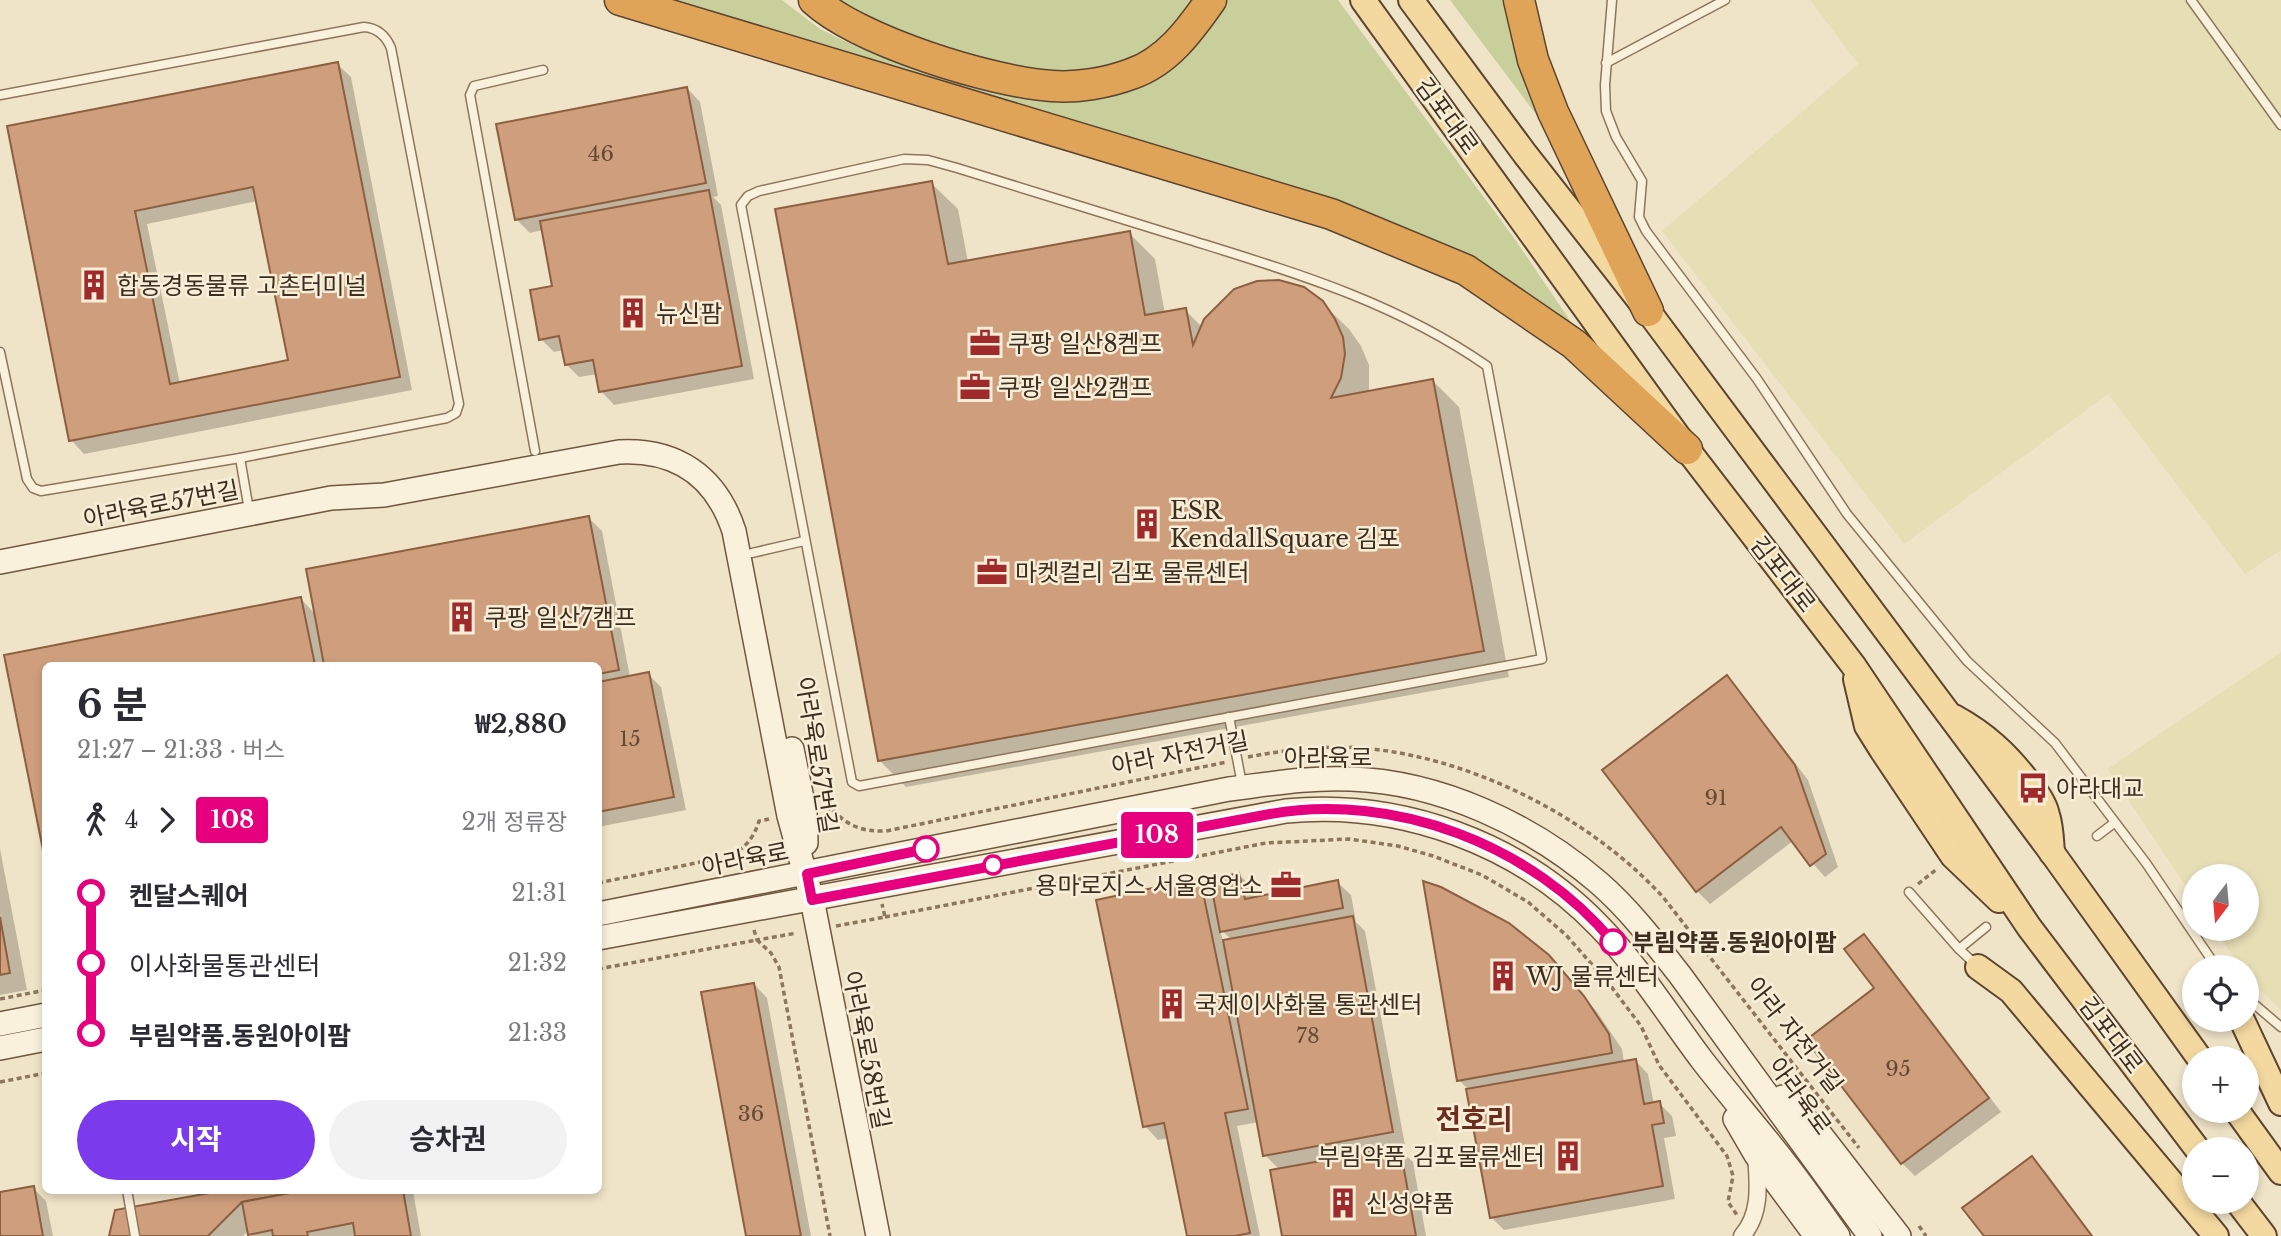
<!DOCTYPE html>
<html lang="ko">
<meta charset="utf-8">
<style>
:root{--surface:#fff;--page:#f2f2f3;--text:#2b2b33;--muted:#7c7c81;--accent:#7c3aed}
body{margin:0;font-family:"Libre Baskerville","Noto Sans KR",serif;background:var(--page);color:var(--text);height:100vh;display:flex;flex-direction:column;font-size:26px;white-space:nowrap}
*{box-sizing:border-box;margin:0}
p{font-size:23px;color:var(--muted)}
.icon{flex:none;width:38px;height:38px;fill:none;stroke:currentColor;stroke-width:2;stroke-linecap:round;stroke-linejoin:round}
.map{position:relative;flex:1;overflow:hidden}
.drawer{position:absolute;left:42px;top:662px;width:560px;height:532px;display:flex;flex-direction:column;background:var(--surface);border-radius:10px;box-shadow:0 4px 10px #0003}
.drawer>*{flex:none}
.badge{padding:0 14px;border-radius:5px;font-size:24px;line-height:46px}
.needle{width:46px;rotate:196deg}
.fabs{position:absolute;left:2182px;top:864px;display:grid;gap:14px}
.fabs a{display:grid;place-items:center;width:77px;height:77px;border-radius:50%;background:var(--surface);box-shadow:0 4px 10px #0003;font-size:35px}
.map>.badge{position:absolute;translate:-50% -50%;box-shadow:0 0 0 4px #fff}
.legs{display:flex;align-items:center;gap:10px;height:77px;padding:0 35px;font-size:23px}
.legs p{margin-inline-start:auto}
.headline{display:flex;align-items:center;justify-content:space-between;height:119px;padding:0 35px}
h1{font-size:38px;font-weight:700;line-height:52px}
.button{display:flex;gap:14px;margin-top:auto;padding:14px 35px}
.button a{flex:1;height:80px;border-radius:42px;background:var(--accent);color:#fff;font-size:28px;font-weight:700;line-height:80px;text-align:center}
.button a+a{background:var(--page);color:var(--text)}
ul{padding:0 35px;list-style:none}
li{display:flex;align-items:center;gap:24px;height:70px;font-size:26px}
li i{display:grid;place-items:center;width:10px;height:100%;margin:0 9px;background:currentColor}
li i::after{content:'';width:18px;height:18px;margin:-9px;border:5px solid;border-radius:50%;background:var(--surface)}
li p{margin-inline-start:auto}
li:first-child i{background:linear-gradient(#0000 50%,currentColor 0)}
li:last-child i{background:linear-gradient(currentColor 50%,#0000 0)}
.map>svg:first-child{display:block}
.farmland{fill:#e6deb5}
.green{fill:#c9cf9b}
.shadow{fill:#0003;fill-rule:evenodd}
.building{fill:#cf9f7d;stroke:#8d5f41;stroke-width:2;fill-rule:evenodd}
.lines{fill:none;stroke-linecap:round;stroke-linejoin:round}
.lane-casing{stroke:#8d765c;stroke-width:11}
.street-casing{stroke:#8d765c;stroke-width:19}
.secondary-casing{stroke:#6f573f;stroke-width:26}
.primary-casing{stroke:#5b4430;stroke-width:28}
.highway-casing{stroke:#5b4430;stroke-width:33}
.path{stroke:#8d765c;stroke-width:3.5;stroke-dasharray:5 3.5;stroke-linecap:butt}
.lane{stroke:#faf1dc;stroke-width:8}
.street{stroke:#faf1dc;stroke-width:16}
.secondary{stroke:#faf1dc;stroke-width:23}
.primary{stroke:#f3d9a0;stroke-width:24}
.highway{stroke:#e0a458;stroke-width:30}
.line-1-casing{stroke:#fff;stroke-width:16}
.line-1{stroke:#e6007e;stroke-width:10}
.stop-1-dot{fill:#fff;stroke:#e6007e;stroke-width:3.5}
.labels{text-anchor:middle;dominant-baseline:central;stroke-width:5;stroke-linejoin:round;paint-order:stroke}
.number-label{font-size:21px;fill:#624a37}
.street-label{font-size:24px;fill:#3d2e20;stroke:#f7eed8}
.poi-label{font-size:24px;fill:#3d2e20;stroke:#f7eed8;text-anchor:start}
.stop-label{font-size:24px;font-weight:bold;fill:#3d2e20;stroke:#f7eed8;text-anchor:start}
.quarter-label{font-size:28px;font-weight:bold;fill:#6b2e1e;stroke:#f7eed8}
</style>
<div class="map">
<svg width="2281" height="1236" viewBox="0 0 2281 1236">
<rect width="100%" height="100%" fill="#f0e4c8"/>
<g class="farmland">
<path d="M1810,0H2281V550L2245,574L2108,394L1904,544L1662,231L1858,64Z"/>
<path d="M2281,652V1010L2249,979L2247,968H2241L2215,929H2247V877H2194V898L2108,769Z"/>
</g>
<g class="green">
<path d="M668,0H782L820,29L855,46L974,86L1074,100L1222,0H1338L1514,238L1584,341L1501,276L1429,237L1342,203C1117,135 894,64 668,0Z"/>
<path d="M821,0H1200L1160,46L1095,76L971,63Z"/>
<path d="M1450,0H1510L1559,145Z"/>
</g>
<g class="shadow">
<path d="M337,64L351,77L412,390L84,454L71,440L9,127ZM257,201L290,361L180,384L147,224Z"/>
<path d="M687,88L700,102L718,196L713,197L721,205L754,379L614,405L601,391L598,374L579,377L566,364L564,350L554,352L541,339L554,287L543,230L530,233L517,220Z"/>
<path d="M931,183L958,209L968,262L1129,233L1155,259L1165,314L1185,310L1202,327L1322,303L1349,329L1361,346L1369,365V393L1433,381L1459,407L1509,677L906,787L880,761Z"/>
<path d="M589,518L602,531L630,677L648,674L661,687L686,810L598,827V665H46L6,657L301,599L316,615Z"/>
<path d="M1726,677L1739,690L1808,780L1838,867L1825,877L1793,841L1710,904L1697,891Z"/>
<path d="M0,849L27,990L0,995Z"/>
<path d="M1239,874L1252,888L1254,899L1337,882L1351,895L1356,922L1365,931L1405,1145L1397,1147L1413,1162L1426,1236H1284L1280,1170L1265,1155L1259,1122L1237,1126L1260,1236H1189L1169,1138L1158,1140L1145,1126L1199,880L1215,896ZM1220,929L1232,940L1223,942Z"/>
<path d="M1864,936L1877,949L2001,1112L1915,1176L1902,1163L1809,1040L1877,988Z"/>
<path d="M1562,971L1597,1012L1622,1049L1624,1062L1635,1060L1648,1074L1654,1104L1659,1103L1672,1116L1676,1136L1664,1138L1675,1199L1504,1230L1491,1217L1468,1089L1459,1080Z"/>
<path d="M754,984L767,998L811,1236H748Z"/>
<path d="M2032,1158L2045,1171L2093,1236H1986Z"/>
<path d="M33,1188L46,1201L53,1236H0V1194Z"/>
<path d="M235,1190H417L413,1191L421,1236H252L249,1230L243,1236H111Z"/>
</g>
<g class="building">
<path d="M338,62L400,377L69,441L7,126ZM253,187L288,360L170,384L135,211Z"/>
<path d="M687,87L706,183L515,220L496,124Z"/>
<path d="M932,181L948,264L1130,231L1145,315L1186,308L1193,345L1204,319L1234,289L1257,281L1279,280L1304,287L1323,301L1335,319L1343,337L1345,354L1341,378L1331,398L1433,379L1484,651L878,761L775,209Z"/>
<path d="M709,190L742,366L599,392L593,360L565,365L559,336L539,340L530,290L552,286L540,221Z"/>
<path d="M589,516L619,670L598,674V665H324L306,569Z"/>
<path d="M301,597L315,665H46V865L4,655Z"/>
<path d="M649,672L674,797L598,812V682Z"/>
<path d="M1727,675L1795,765L1826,854L1810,866L1781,827L1696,892L1602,770Z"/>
<path d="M1239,873L1245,899L1338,880L1343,908L1220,932L1210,879Z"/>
<path d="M1200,878L1248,1109L1225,1113L1250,1233L1235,1236H1187L1164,1123L1143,1127L1096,900Z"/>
<path d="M1423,881L1441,887L1509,923L1549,955L1584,996L1609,1034L1612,1053L1457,1081Z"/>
<path d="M1353,916L1393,1132L1263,1156L1223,940Z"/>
<path d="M0,917L10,973L0,975Z"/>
<path d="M1864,934L1989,1098L1901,1164L1806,1040L1874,988L1844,949Z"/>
<path d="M754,983L801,1236H746L701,992Z"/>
<path d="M1636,1059L1644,1104L1660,1101L1664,1123L1652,1125L1663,1186L1490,1218L1466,1089Z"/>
<path d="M1400,1147L1416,1236H1282L1270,1170Z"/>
<path d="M2032,1156L2092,1236H1984L1962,1208Z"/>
<path d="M34,1186L43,1236H0V1192Z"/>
<path d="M226,1190H306L242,1202L208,1236H109L115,1210Z"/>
<path d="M306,1190H403L411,1236H355L353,1223L307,1232L308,1236H273L272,1230L248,1235L242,1202Z"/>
</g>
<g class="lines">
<g class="lane-casing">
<g id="lane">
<path d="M1612,0L1605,85L1606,111L1616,137L1642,181L1639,217L1646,231L1757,379L1847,514L1967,661L2055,743L2146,863L2217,968"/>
<path d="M2191,0L2281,125"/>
<path d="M1606,63L1725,0"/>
<path d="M0,95L364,27C377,28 386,36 391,48L459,404L456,413L447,418L240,458L41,491L33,488L27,479L0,352"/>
<path d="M904,159L928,160L957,168C1035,192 1112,216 1190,240C1296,273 1395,302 1487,366L1542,659L859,786L852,782L741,205L748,196L759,191Z"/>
<path d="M535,451L470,95L474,86L543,70"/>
<path d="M240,458L249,510"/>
<path d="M752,553L804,541"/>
<path d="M1229,717L1242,784"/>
<path d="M2097,836L2114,823"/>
<path d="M1909,892L1959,949L1976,965"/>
<path d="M1959,949L1986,927"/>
<path d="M2247,998L2281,1027"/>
<path d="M127,1190L135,1236"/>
</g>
</g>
<g class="street-casing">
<path id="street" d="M1742,1236C1762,1213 1758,1183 1756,1155"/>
</g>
<g class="secondary-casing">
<g id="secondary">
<path d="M0,562L331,498L384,495L619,452C676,449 716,476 734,531L789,816L812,899L878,1236"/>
<path d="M792,749L805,813L806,843"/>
<path d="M598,914L1229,789C1270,784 1310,777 1351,779C1440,782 1532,825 1599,883C1630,910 1655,943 1680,975L1870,1236"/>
<path d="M598,938L1286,811C1401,800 1519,843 1599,926C1638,966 1668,1015 1702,1060C1729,1095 1758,1128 1785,1163C1804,1187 1821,1212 1838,1236"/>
<path d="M0,1024L46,1015"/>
<path d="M0,1048L46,1039"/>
<path d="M1783,1097L1820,1134L1899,1236"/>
<path d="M1735,1119L1756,1155L1816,1236"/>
</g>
</g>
<g class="primary-casing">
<g id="primary">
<path d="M1363,0L1687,449L1853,665L2029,927L2198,1150"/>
<path d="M1411,0L1525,154L1648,311L2053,854L2200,1059"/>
<path d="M1856,679L1867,726L1882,750L1953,856L1999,900"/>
<path d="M1954,717C1985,734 2007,754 2028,782C2036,792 2044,802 2047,815C2051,827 2051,841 2052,853"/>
<path d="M1978,967L2011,991L2216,1236"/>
<path d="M2242,1020L2281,1103"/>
<path d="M2237,1111L2281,1172"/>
<path d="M2238,1202L2264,1236"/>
</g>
</g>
<g class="highway-casing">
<g id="highway">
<path d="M620,0L1331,214L1466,270L1574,344L1687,449"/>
<path d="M814,0C859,41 991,82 1052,86C1077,88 1107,83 1131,74C1167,62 1190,30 1211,0"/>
<path d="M1519,0L1533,60L1553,112L1648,311"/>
</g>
</g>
<g class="path">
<path d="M1248,757C1279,751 1311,747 1343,747C1458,750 1586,813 1663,897L1859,1148"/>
<path d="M825,810L832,809C847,826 863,832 886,831L1227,762"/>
<path d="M598,883L730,856C745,848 754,838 759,821L769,819"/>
<path d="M1918,884L1937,869"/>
<path d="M885,917L1266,843L1349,839L1398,846L1433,856L1482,875L1528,902L1566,935L1610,985L1641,1026L1659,1065L1727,1156L1733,1176L1728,1202L1737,1215"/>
<path d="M836,926L885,917L882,904"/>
<path d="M754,930L757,940L797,933"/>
<path d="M598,969L757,940L771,953L779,967L830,1236"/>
<path d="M0,999L46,990"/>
<path d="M0,1082L46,1073"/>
<path d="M1919,1226L1926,1236"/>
</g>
<use href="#lane" class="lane"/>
<use href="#street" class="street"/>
<use href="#secondary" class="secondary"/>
<use href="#primary" class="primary"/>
<use href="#highway" class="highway"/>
</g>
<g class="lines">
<g class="line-1-casing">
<path id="line-1" d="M926,849L807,874L812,900L1270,814C1394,792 1533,845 1613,942"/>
</g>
<use href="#line-1" class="line-1"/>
</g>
<defs>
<g id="building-bare" transform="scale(2.415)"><path d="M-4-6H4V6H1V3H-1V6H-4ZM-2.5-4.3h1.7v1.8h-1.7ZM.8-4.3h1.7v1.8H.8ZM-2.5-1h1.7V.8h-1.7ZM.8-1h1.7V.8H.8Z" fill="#9e2a2b" stroke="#f7eed8" stroke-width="2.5" paint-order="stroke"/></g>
<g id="office-bare" transform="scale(2.415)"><path d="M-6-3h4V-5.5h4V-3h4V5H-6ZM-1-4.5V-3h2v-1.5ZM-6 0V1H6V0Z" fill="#9e2a2b" stroke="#f7eed8" stroke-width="2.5" paint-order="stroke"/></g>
<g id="bus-bare" transform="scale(2.415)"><path d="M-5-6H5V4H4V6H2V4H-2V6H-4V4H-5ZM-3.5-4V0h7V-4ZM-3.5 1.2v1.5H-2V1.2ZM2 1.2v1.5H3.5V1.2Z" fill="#9e2a2b" stroke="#f7eed8" stroke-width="2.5" paint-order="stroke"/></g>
</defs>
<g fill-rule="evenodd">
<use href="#building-bare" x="94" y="285"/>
<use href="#building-bare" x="633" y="313"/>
<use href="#office-bare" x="985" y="343"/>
<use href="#office-bare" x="975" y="387"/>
<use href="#building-bare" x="1147" y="524"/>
<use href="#office-bare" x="992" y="572"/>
<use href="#building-bare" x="462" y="617"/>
<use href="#bus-bare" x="2033" y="788"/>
<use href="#office-bare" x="1286" y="885"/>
<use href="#building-bare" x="1503" y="976"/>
<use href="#building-bare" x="1172" y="1004"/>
<use href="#building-bare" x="1568" y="1156"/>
<use href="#building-bare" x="1343" y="1203"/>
</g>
<g class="stop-1-dot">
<circle cx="926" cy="849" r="12"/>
<circle cx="993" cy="865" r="9"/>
<circle cx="1613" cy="942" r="12"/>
</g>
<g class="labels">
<g class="number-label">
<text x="601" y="154">46</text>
<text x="630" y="739">15</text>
<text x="1716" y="798">91</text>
<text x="1308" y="1036">78</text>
<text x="1898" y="1069">95</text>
<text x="751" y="1114">36</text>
</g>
<g class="street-label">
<text transform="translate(1447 116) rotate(54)">김포대로</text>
<text transform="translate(161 504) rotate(-11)">아라육로57번길</text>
<text transform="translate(1783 574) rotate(52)">김포대로</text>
<text transform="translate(1180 753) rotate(-11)">아라 자전거길</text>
<text transform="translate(817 755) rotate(81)">아라육로57번길</text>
<text x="1328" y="757">아라육로</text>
<text transform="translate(745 859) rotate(-11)">아라육로</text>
<text transform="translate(1795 1035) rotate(52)">아라 자전거길</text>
<text transform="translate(2111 1035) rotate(53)">김포대로</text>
<text transform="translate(867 1050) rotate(79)">아라육로58번길</text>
<text transform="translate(1800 1096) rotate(54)">아라육로</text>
</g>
<g class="poi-label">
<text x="117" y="285">합동경동물류 고촌터미널</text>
<text x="656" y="313">뉴신팜</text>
<text x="1008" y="343">쿠팡 일산8켐프</text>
<text x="998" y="387">쿠팡 일산2캠프</text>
<text x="1170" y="510">ESR<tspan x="1170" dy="28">KendallSquare 김포</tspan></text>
<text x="1015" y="572">마켓컬리 김포 물류센터</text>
<text x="485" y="617">쿠팡 일산7캠프</text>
<text x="2056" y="788">아라대교</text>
<text x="1263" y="885" text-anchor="end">용마로지스 서울영업소</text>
<text x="1526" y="976">WJ 물류센터</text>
<text x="1195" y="1004">국제이사화물 통관센터</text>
<text x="1545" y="1156" text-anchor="end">부림약품 김포물류센터</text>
<text x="1366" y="1203">신성약품</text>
</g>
<g class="stop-label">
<text x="1632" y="942">부림약품.동원아이팜</text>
</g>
<g class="quarter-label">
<text x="1474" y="1119">전호리</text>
</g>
</g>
</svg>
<div class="fabs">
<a><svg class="needle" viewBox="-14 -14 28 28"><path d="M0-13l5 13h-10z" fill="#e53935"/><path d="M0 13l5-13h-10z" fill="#7c7c81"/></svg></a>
<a><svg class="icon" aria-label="locate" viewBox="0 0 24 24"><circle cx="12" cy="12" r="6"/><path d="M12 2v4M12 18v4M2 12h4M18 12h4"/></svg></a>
<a>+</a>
<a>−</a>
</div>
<b class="badge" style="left:1157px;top:835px;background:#e6007e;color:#fff">108</b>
<section class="drawer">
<div class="headline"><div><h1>6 분</h1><p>21:27 – 21:33 · 버스</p></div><b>₩2,880</b></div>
<div class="legs"><svg class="icon" aria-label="walk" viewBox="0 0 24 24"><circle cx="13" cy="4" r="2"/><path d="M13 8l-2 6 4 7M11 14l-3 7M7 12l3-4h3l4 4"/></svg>4<svg class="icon" aria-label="forward" viewBox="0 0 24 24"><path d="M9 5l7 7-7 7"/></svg><b class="badge" style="background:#e6007e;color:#fff">108</b><p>2개 정류장</p></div>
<ul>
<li><i style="color:#e6007e"></i><b>켄달스퀘어</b><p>21:31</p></li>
<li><i style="color:#e6007e"></i><span>이사화물통관센터</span><p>21:32</p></li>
<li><i style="color:#e6007e"></i><b>부림약품.동원아이팜</b><p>21:33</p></li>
</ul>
<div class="button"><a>시작</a><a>승차권</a></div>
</section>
</div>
